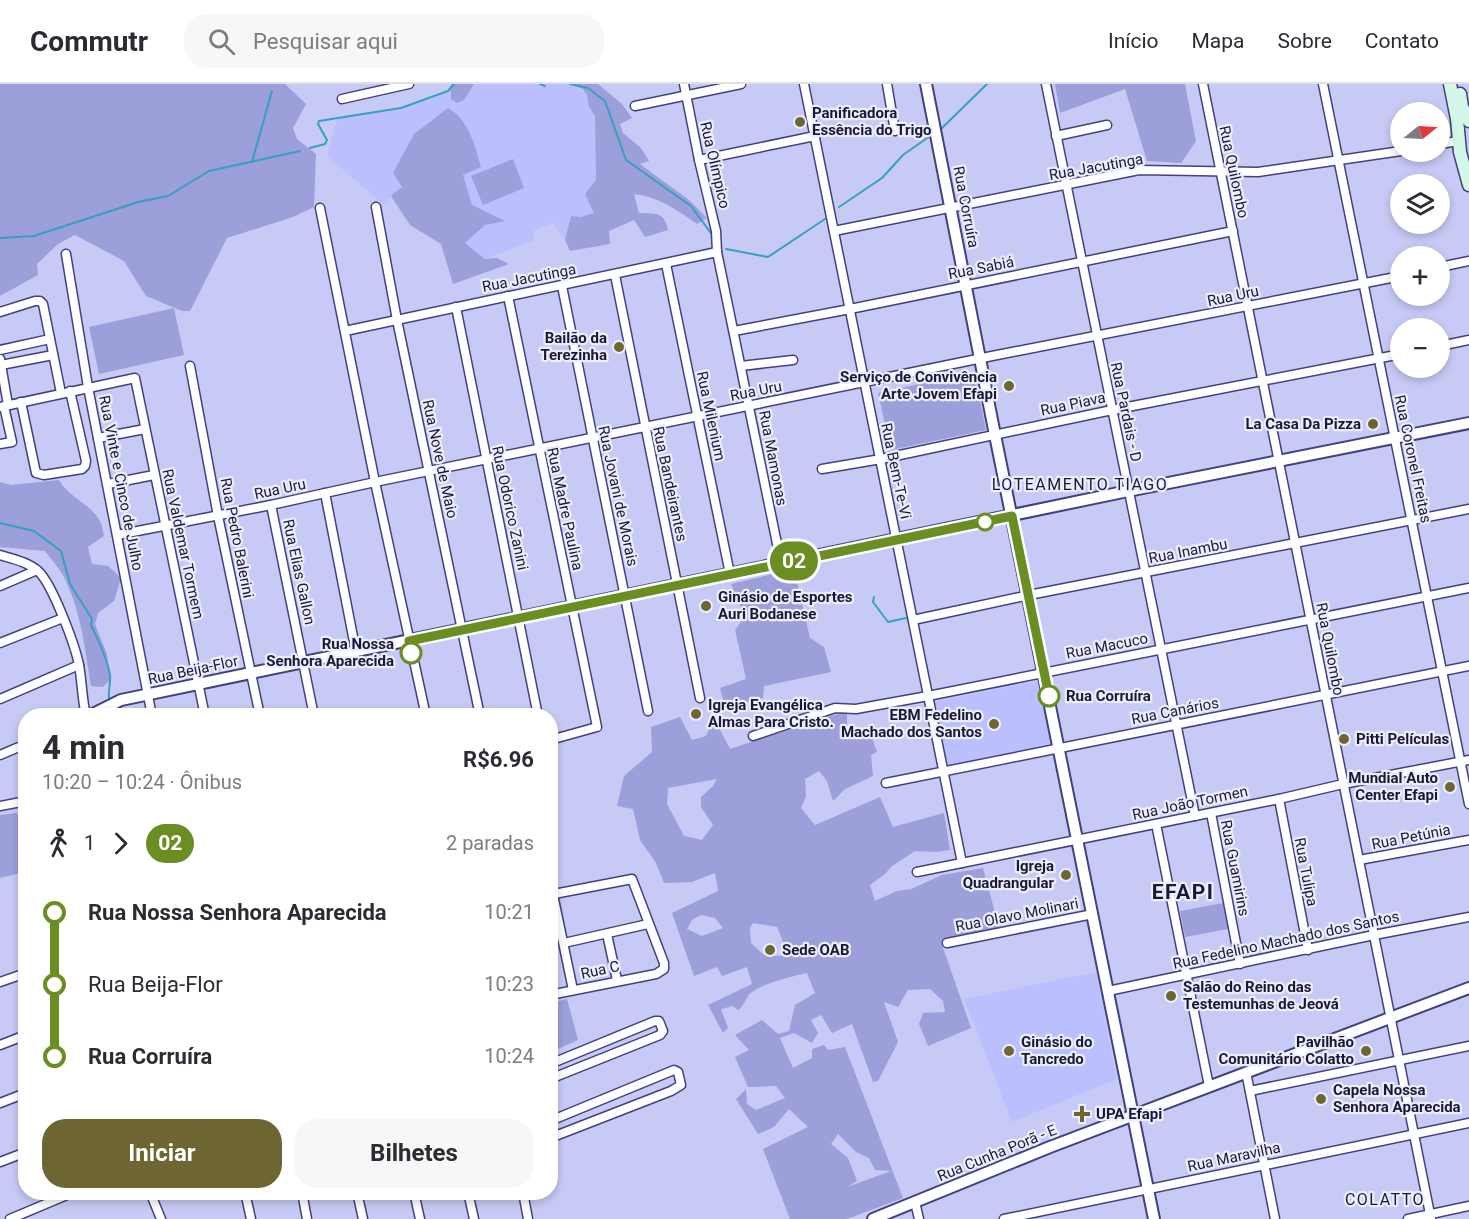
<!DOCTYPE html>
<html lang="pt">
<meta charset="utf-8">
<style>
:root{--surface:#fff;--page:#f7f7f7;--text:#2b2b33;--muted:#7c7c81;--line:#e1e1e2;--accent:#6d6633}
body{margin:0;font-family:Roboto,sans-serif;background:var(--page);color:var(--text);height:100vh;display:flex;flex-direction:column;font-size:22px;white-space:nowrap}
*{box-sizing:border-box;margin:0}
p{font-size:20px;color:var(--muted)}
.icon{flex:none;width:33px;height:33px;fill:none;stroke:currentColor;stroke-width:2;stroke-linecap:round;stroke-linejoin:round}
.map{position:relative;flex:1;overflow:hidden}
.side{position:absolute;left:18px;top:624px;width:540px;height:492px;display:flex;flex-direction:column;background:var(--surface);border-radius:24px;box-shadow:0 3px 9px #0003}
.side>*{flex:none}
.badge{padding:0 12px;border-radius:20px;font-size:21px;line-height:39px}
.needle{width:39px;rotate:72deg}
.controls{position:absolute;left:1390px;top:18px;display:grid;gap:12px}
.controls a{display:grid;place-items:center;width:60px;height:60px;border-radius:50%;background:var(--surface);box-shadow:0 3px 9px #0003;font-size:30px}
.map>.badge{position:absolute;translate:-50% -50%;box-shadow:0 0 0 3px #fff}
.legs{display:flex;align-items:center;gap:9px;height:66px;padding:0 24px;font-size:20px}
.legs p{margin-inline-start:auto}
.head{display:flex;align-items:center;justify-content:space-between;height:102px;padding:0 24px}
h1{font-size:33px;font-weight:700;line-height:45px}
.button{display:flex;gap:12px;margin-top:auto;padding:12px 24px}
.button a{flex:1;height:69px;border-radius:24px;background:var(--accent);color:#fff;font-size:24px;font-weight:700;line-height:69px;text-align:center}
.button a+a{background:var(--page);color:var(--text)}
ul{padding:0 24px;list-style:none}
li{display:flex;align-items:center;gap:21px;height:72px;font-size:22px}
li i{display:grid;place-items:center;width:9px;height:100%;margin:0 8px;background:currentColor}
li i::after{content:'';width:15px;height:15px;margin:-8px;border:4px solid;border-radius:50%;background:var(--surface)}
li p{margin-inline-start:auto}
li:first-child i{background:linear-gradient(#0000 50%,currentColor 0)}
li:last-child i{background:linear-gradient(currentColor 50%,#0000 0)}
header{display:flex;align-items:center;gap:36px;box-sizing:border-box;height:84px;padding:0 30px;background:var(--surface);border-bottom:2px solid var(--line)}
header strong{font-size:28px}
nav{display:flex;gap:33px;margin-inline-start:auto;font-size:21px}
.search{width:420px;height:54px;background:var(--page);display:flex;align-items:center;gap:15px;box-sizing:border-box;padding:0 21px;border-radius:24px;color:var(--muted);font-size:22px}
.map>svg:first-child{display:block}
.built{fill:#bbbffd}
.green{fill:#9c9fd9;fill-rule:evenodd}
.lines{fill:none;stroke-linecap:round;stroke-linejoin:round}
.stream{stroke:#36a0c0;stroke-width:2}
.minor-casing{stroke:#42417d;stroke-width:11}
.tertiary-casing{stroke:#42417d;stroke-width:14}
.secondary-casing{stroke:#42417d;stroke-width:15}
.minor{stroke:#fff;stroke-width:8}
.tertiary{stroke:#fff;stroke-width:10}
.secondary{stroke:#d3f8e7;stroke-width:12}
.line-1-casing{stroke:#fff;stroke-width:14}
.line-1{stroke:#6b8e23;stroke-width:9}
.poi-dot{fill:#6d6633;stroke:#ecedfc;stroke-width:2}
.stop-1-dot{fill:#fff;stroke:#6b8e23;stroke-width:3}
.labels{text-anchor:middle;dominant-baseline:central;stroke-width:4.5;stroke-linejoin:round;paint-order:stroke}
.poi-label{font-size:15px;font-weight:bold;fill:#191933;stroke:#ecedfc;text-anchor:start}
.street-label{font-size:15px;fill:#191933;stroke:#ecedfc}
.stop-label{font-size:15px;font-weight:bold;fill:#191933;stroke:#ecedfc;text-anchor:end}
.neighbourhood-label{font-size:16px;letter-spacing:1.5px;fill:#191933;stroke:#ecedfc}
.district-label{font-size:21px;font-weight:bold;letter-spacing:1.5px;fill:#191933;stroke:#ecedfc}
</style>
<header>
<strong>Commutr</strong>
<div class="search"><svg class="icon" aria-label="search" viewBox="0 0 24 24"><circle cx="10" cy="10" r="6"/><path d="M15 15l6 6"/></svg>Pesquisar aqui</div>
<nav><a>Início</a><a>Mapa</a><a>Sobre</a><a>Contato</a></nav>
</header>
<div class="map">
<svg width="1469" height="1135" viewBox="0 0 1469 1135">
<rect width="100%" height="100%" fill="#c7caf4"/>
<g class="built">
<path d="M454,0H576L575,2L583,5L587,11L589,23L595,32L596,96L594,129L581,133L571,132L565,156L553,139L534,146V156L486,175L465,159L485,141L504,137L472,122L463,91L481,83L470,47L402,73L393,89L403,103L383,120L327,72L338,33L401,24L448,7Z"/>
<path d="M1041,596L1055,662L947,684L934,618Z"/>
<path d="M1096,888L1117,995L1012,1038L964,915Z"/>
</g>
<g class="green">
<path d="M0,0H285L306,20L293,44L297,55L316,70L314,123L293,133L227,154L190,227H182L146,212L124,177L75,151L58,160L37,180L38,191L0,212Z"/>
<path d="M451,0H474L464,16L457,19L451,15Z"/>
<path d="M576,0H598L622,20L632,34L620,40L623,49L641,64L649,77L640,80L689,116L707,134L697,140C677,126 659,113 634,110L639,129C656,130 664,127 668,146L645,153L634,136L609,147L610,160L570,167L565,156L571,132L581,133L594,129L585,110L596,96L595,32L589,23L587,11L583,5L575,2Z"/>
<path d="M1055,0H1185L1196,57L1181,79L1147,77L1125,5L1060,29Z"/>
<path d="M448,24C469,36 475,61 481,83L463,91L472,121L505,137L485,141L465,159L485,175L497,174L509,180L453,200L441,160L410,141L391,112L402,103L393,89L414,50Z"/>
<path d="M513,75L524,104L483,121L471,92Z"/>
<path d="M174,224L184,271L99,290L89,243Z"/>
<path d="M974,288L986,346L891,366L878,309Z"/>
<path d="M59,396C68,413 91,420 100,437C102,441 103,447 104,452L88,463L92,480L108,482L121,494L114,517L98,529L95,540L107,570L110,596L103,603L91,602C85,565 81,527 64,493C59,484 51,475 45,467L0,463V398L11,401Z"/>
<path d="M794,485L810,554L824,563L831,588L764,602L763,614L725,623L720,604L746,595L735,546L745,532L731,500Z"/>
<path d="M847,628V642L854,650L870,648L877,668L871,671L873,692L845,705L833,717L827,697L819,687L805,695L806,712L801,724L815,741L880,713L893,743L944,729L950,766L936,768L915,767L892,782L885,790L870,801L875,817L897,807L911,805L942,791L983,784L1000,847L959,851L941,858L971,944L928,962L919,940L923,929L945,928L943,917L930,905L908,906L898,923L884,918L898,958L878,997L873,998L852,940L832,949L821,931L811,936L818,949L812,959L794,949L780,954L793,984L812,974V965L824,961L828,966L845,963L903,1114L847,1135H790L763,1065L808,1043L789,1025L774,1043L758,1050L736,1015L746,1005L747,1020L756,1026L785,1014L776,1002L748,1003L735,973L749,966L735,951L762,936L778,950L789,947L795,921L815,909L807,889C790,893 767,898 752,908C746,912 745,921 738,926L733,922L721,925L728,944L723,949L708,921L752,900L747,883L722,892L717,883L694,892L672,829L718,807L715,789L692,798L664,799L656,779L640,756L633,725L617,722L624,692L652,668L651,643L680,633L692,656L706,652L714,634L730,665L830,632ZM717,695L713,702L701,713V723L713,741L702,756L684,752L667,720L668,704ZM701,831L715,834L723,844L702,852L687,845L692,836ZM753,839L777,843L784,860L781,872L764,871L751,859L750,844ZM838,1050L856,1068L869,1074L875,1086L891,1087L847,1103L857,1097L848,1074L831,1060Z"/>
<path d="M17,729L25,753V788L0,794V731Z"/>
<path d="M1223,819L1228,845L1185,853L1180,827Z"/>
<path d="M567,915L578,956L551,968V919Z"/>
</g>
<g class="lines">
<g class="stream">
<path d="M540,0L545,2"/>
<path d="M570,0L588,4L605,17L626,76L691,122L713,152"/>
<path d="M941,45L987,0"/>
<path d="M310,64L325,60L327,56L318,40L319,37L401,24L448,7L454,0"/>
<path d="M252,78L272,7"/>
<path d="M839,123L882,94L903,71L930,52"/>
<path d="M0,154L34,152L138,118L168,112L209,87L300,67"/>
<path d="M726,165L768,173L825,135"/>
<path d="M0,439L34,447L61,467L70,500L92,535L91,541C98,556 107,573 110,591C111,598 108,606 109,614"/>
<path d="M874,513L873,518L888,538L906,534"/>
<path d="M114,627L115,632"/>
</g>
<g class="minor-casing">
<g id="minor">
<path d="M684,0L699,76L716,147L717,168L781,479"/>
<path d="M804,0L962,779"/>
<path d="M887,0L895,47"/>
<path d="M1046,0L1195,732"/>
<path d="M1203,0L1431,1135"/>
<path d="M1323,0L1469,720"/>
<path d="M342,15L409,0"/>
<path d="M635,22L741,0"/>
<path d="M1056,52L1107,41"/>
<path d="M1440,60L1458,57"/>
<path d="M699,76L815,52"/>
<path d="M376,123L397,236L480,632"/>
<path d="M320,124L375,398L426,632"/>
<path d="M834,147L1139,86L1258,88L1401,67"/>
<path d="M66,170L88,303L152,632"/>
<path d="M666,180L730,490"/>
<path d="M1440,183L1469,177"/>
<path d="M615,191L700,614"/>
<path d="M562,202L648,627"/>
<path d="M508,212L597,643L550,656"/>
<path d="M456,223L538,632"/>
<path d="M0,228L35,217H40L43,220L61,309"/>
<path d="M345,247L717,168"/>
<path d="M734,247L850,225L1233,147"/>
<path d="M1440,262L1469,256"/>
<path d="M0,266L50,255"/>
<path d="M0,275L8,321"/>
<path d="M1,281L53,271"/>
<path d="M190,282L218,432L260,632"/>
<path d="M741,282L793,276"/>
<path d="M21,318L36,389L44,391L82,385L85,382L86,377L70,307"/>
<path d="M0,323L135,294L205,632"/>
<path d="M98,354L145,345"/>
<path d="M0,360L12,358L4,322"/>
<path d="M822,385L881,375L1112,326L1401,270"/>
<path d="M108,400L154,391"/>
<path d="M325,409L356,568"/>
<path d="M271,421L314,632"/>
<path d="M117,451L271,421L375,398L992,272L1401,192"/>
<path d="M0,471C13,475 28,478 38,487C52,499 75,561 79,581C82,598 82,615 86,632"/>
<path d="M0,502L37,486"/>
<path d="M913,536L1029,511L1469,425"/>
<path d="M0,559L63,534"/>
<path d="M0,615L79,581"/>
<path d="M753,652L835,624L856,625L928,612L1469,504"/>
<path d="M0,671L26,660"/>
<path d="M886,699L1469,582"/>
<path d="M1279,715L1308,866"/>
<path d="M0,722L26,717"/>
<path d="M1211,729L1240,880"/>
<path d="M1156,740L1209,1002"/>
<path d="M1359,776L1469,756"/>
<path d="M917,788L1279,715L1343,700L1469,676"/>
<path d="M550,796L573,906"/>
<path d="M607,850L617,896"/>
<path d="M564,859L648,840"/>
<path d="M947,859L1093,830"/>
<path d="M0,898L26,889"/>
<path d="M1108,907L1374,851L1469,833"/>
<path d="M550,911L656,890L664,885V879L632,795L554,810"/>
<path d="M0,961L26,951"/>
<path d="M550,980L655,937H659L663,947L660,951L550,995"/>
<path d="M1246,988L1275,1135"/>
<path d="M1250,1007L1469,962"/>
<path d="M0,1019L26,1009"/>
<path d="M550,1037L674,986L678,988L681,1001L671,1007L550,1054"/>
<path d="M0,1078L26,1068"/>
<path d="M150,1108L161,1135"/>
<path d="M245,1108L251,1135"/>
<path d="M302,1108L307,1135"/>
<path d="M357,1108L363,1135"/>
<path d="M414,1108L420,1135"/>
<path d="M468,1108L474,1135"/>
<path d="M523,1108L528,1135"/>
<path d="M915,1118L919,1135"/>
<path d="M10,1135L74,1108"/>
<path d="M1004,1135L1469,1039"/>
<path d="M1408,1135L1469,1122"/>
</g>
</g>
<g class="tertiary-casing">
<g id="tertiary">
<path d="M926,0L995,351L1154,1135"/>
<path d="M89,632L121,616L1128,407L1469,339"/>
<path d="M873,1135L1050,1063L1469,904"/>
</g>
</g>
<g class="secondary-casing">
<g id="secondary">
<path d="M1450,0L1457,35L1460,68L1469,101"/>
<path d="M1460,10L1462,23L1469,37"/>
</g>
</g>
<use href="#minor" class="minor"/>
<use href="#tertiary" class="tertiary"/>
<use href="#secondary" class="secondary"/>
</g>
<g class="lines">
<g class="line-1-casing">
<path id="line-1" d="M411,569L409,557L1012,432L1049,612"/>
</g>
<use href="#line-1" class="line-1"/>
</g>
<g class="poi-dot">
<circle cx="800" cy="38" r="6"/>
<circle cx="619" cy="263" r="6"/>
<circle cx="1009" cy="302" r="6"/>
<circle cx="1373" cy="340" r="6"/>
<circle cx="706" cy="522" r="6"/>
<circle cx="696" cy="630" r="6"/>
<circle cx="994" cy="640" r="6"/>
<circle cx="1344" cy="655" r="6"/>
<circle cx="1450" cy="703" r="6"/>
<circle cx="1066" cy="791" r="6"/>
<circle cx="770" cy="866" r="6"/>
<circle cx="1171" cy="912" r="6"/>
<circle cx="1009" cy="967" r="6"/>
<circle cx="1366" cy="967" r="6"/>
<circle cx="1321" cy="1015" r="6"/>
<path d="M1079 1021h6v6h6v6h-6v6h-6v-6h-6v-6h6z"/>
</g>
<g class="stop-1-dot">
<circle cx="985" cy="438" r="8"/>
<circle cx="411" cy="569" r="10"/>
<circle cx="1049" cy="612" r="10"/>
</g>
<g class="labels">
<g class="poi-label">
<text x="812" y="29">Panificadora<tspan x="812" dy="17">Essência do Trigo</tspan></text>
<text x="607" y="254" text-anchor="end">Bailão da<tspan x="607" dy="17">Terezinha</tspan></text>
<text x="997" y="293" text-anchor="end">Serviço de Convivência<tspan x="997" dy="17">Arte Jovem Efapi</tspan></text>
<text x="1361" y="340" text-anchor="end">La Casa Da Pizza</text>
<text x="718" y="513">Ginásio de Esportes<tspan x="718" dy="17">Auri Bodanese</tspan></text>
<text x="708" y="621">Igreja Evangélica<tspan x="708" dy="17">Almas Para Cristo.</tspan></text>
<text x="982" y="631" text-anchor="end">EBM Fedelino<tspan x="982" dy="17">Machado dos Santos</tspan></text>
<text x="1356" y="655">Pitti Películas</text>
<text x="1438" y="694" text-anchor="end">Mundial Auto<tspan x="1438" dy="17">Center Efapi</tspan></text>
<text x="1054" y="782" text-anchor="end">Igreja<tspan x="1054" dy="17">Quadrangular</tspan></text>
<text x="782" y="866">Sede OAB</text>
<text x="1183" y="903">Salão do Reino das<tspan x="1183" dy="17">Testemunhas de Jeová</tspan></text>
<text x="1021" y="958">Ginásio do<tspan x="1021" dy="17">Tancredo</tspan></text>
<text x="1354" y="958" text-anchor="end">Pavilhão<tspan x="1354" dy="17">Comunitário Colatto</tspan></text>
<text x="1333" y="1006">Capela Nossa<tspan x="1333" dy="17">Senhora Aparecida</tspan></text>
<text x="1096" y="1030">UPA Efapi</text>
</g>
<g class="street-label">
<text transform="translate(715 81) rotate(77)">Rua Olímpico</text>
<text transform="translate(1096 83) rotate(-10)">Rua Jacutinga</text>
<text transform="translate(1234 88) rotate(78)">Rua Quilombo</text>
<text transform="translate(966 123) rotate(79)">Rua Corruíra</text>
<text transform="translate(981 184) rotate(-11)">Rua Sabiá</text>
<text transform="translate(529 194) rotate(-11)">Rua Jacutinga</text>
<text transform="translate(1233 212) rotate(-12)">Rua Uru</text>
<text transform="translate(756 307) rotate(-11)">Rua Uru</text>
<text transform="translate(1073 320) rotate(-12)">Rua Piava</text>
<text transform="translate(1126 328) rotate(78)">Rua Pardais - D</text>
<text transform="translate(711 332) rotate(78)">Rua Milenium</text>
<text transform="translate(773 374) rotate(79)">Rua Mamonas</text>
<text transform="translate(440 375) rotate(78)">Rua Nove de Maio</text>
<text transform="translate(1413 375) rotate(78)">Rua Coronel Freitas</text>
<text transform="translate(896 387) rotate(78)">Rua Bem-Te-Vi</text>
<text transform="translate(121 399) rotate(79)">Rua Vinte e Cinco de Julho</text>
<text transform="translate(670 400) rotate(78)">Rua Bandeirantes</text>
<text transform="translate(280 405) rotate(-12)">Rua Uru</text>
<text transform="translate(618 412) rotate(78)">Rua Jovani de Morais</text>
<text transform="translate(510 424) rotate(78)">Rua Odorico Zanini</text>
<text transform="translate(565 425) rotate(78)">Rua Madre Paulina</text>
<text transform="translate(237 454) rotate(79)">Rua Pedro Balerini</text>
<text transform="translate(183 460) rotate(78)">Rua Valdemar Tormem</text>
<text transform="translate(1188 467) rotate(-11)">Rua Inambu</text>
<text transform="translate(299 488) rotate(78)">Rua Elias Gallon</text>
<text transform="translate(1107 562) rotate(-11)">Rua Macuco</text>
<text transform="translate(1330 565) rotate(79)">Rua Quilombo</text>
<text transform="translate(193 586) rotate(-12)">Rua Beija-Flor</text>
<text transform="translate(1175 627) rotate(-11)">Rua Canários</text>
<text transform="translate(1190 719) rotate(-12)">Rua João Tormen</text>
<text transform="translate(1411 753) rotate(-11)">Rua Petúnia</text>
<text transform="translate(1235 784) rotate(79)">Rua Guamirins</text>
<text transform="translate(1306 788) rotate(79)">Rua Tulipa</text>
<text transform="translate(1017 831) rotate(-11)">Rua Olavo Molinari</text>
<text transform="translate(1286 856) rotate(-12)">Rua Fedelino Machado dos Santos</text>
<text transform="translate(600 886) rotate(-12)">Rua C</text>
<text transform="translate(997 1069) rotate(-22)">Rua Cunha Porã - E</text>
<text transform="translate(1234 1073) rotate(-12)">Rua Maravilha</text>
</g>
<g class="stop-label">
<text x="394" y="560">Rua Nossa<tspan x="394" dy="17">Senhora Aparecida</tspan></text>
<text x="1066" y="612" text-anchor="start">Rua Corruíra</text>
</g>
<g class="neighbourhood-label">
<text x="1080" y="400">LOTEAMENTO TIAGO</text>
<text x="1385" y="1115">COLATTO</text>
</g>
<g class="district-label">
<text x="1183" y="808">EFAPI</text>
</g>
</g>
</svg>
<div class="controls">
<a><svg class="needle" viewBox="-14 -14 28 28"><path d="M0-13l5 13h-10z" fill="#e53935"/><path d="M0 13l5-13h-10z" fill="#7c7c81"/></svg></a>
<a><svg class="icon" aria-label="layers" viewBox="0 0 24 24"><path d="M12 4l9 5-9 5-9-5zM3 14l9 5 9-5"/></svg></a>
<a>+</a>
<a>−</a>
</div>
<b class="badge" style="left:794px;top:477px;background:#6b8e23;color:#fff">02</b>
<section class="side">
<div class="head"><div><h1>4 min</h1><p>10:20 – 10:24 · Ônibus</p></div><b>R$6.96</b></div>
<div class="legs"><svg class="icon" aria-label="walk" viewBox="0 0 24 24"><circle cx="13" cy="4" r="2"/><path d="M13 8l-2 6 4 7M11 14l-3 7M7 12l3-4h3l4 4"/></svg>1<svg class="icon" aria-label="forward" viewBox="0 0 24 24"><path d="M9 5l7 7-7 7"/></svg><b class="badge" style="background:#6b8e23;color:#fff">02</b><p>2 paradas</p></div>
<ul>
<li><i style="color:#6b8e23"></i><b>Rua Nossa Senhora Aparecida</b><p>10:21</p></li>
<li><i style="color:#6b8e23"></i><span>Rua Beija-Flor</span><p>10:23</p></li>
<li><i style="color:#6b8e23"></i><b>Rua Corruíra</b><p>10:24</p></li>
</ul>
<div class="button"><a>Iniciar</a><a>Bilhetes</a></div>
</section>
</div>
